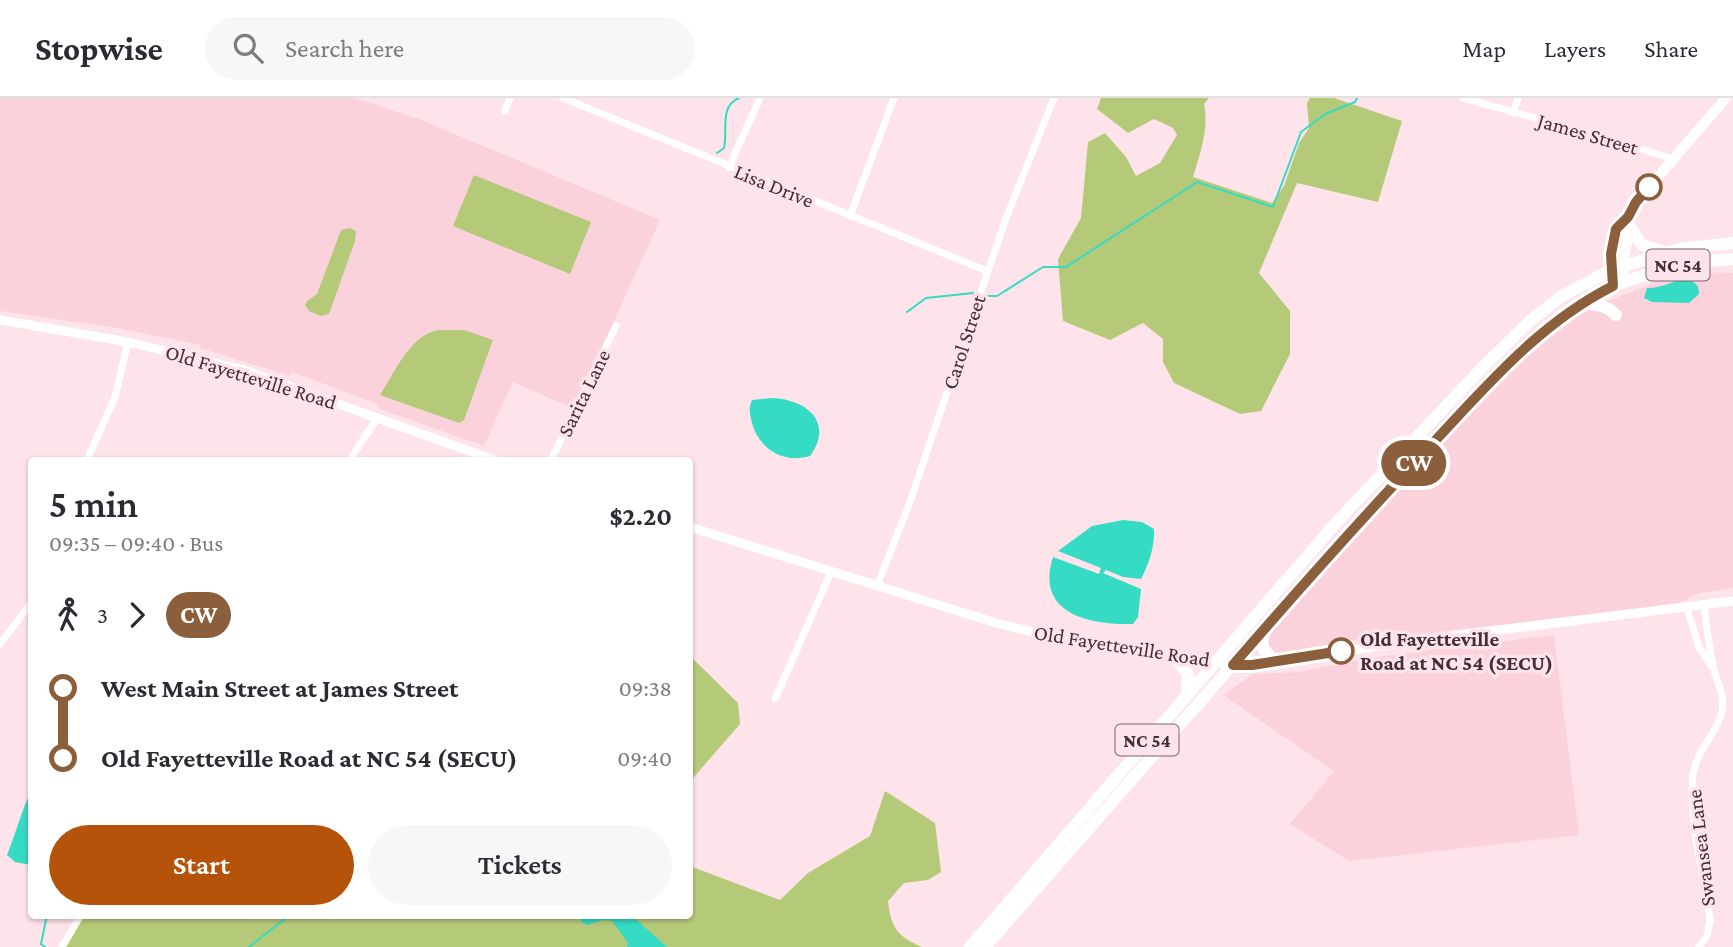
<!DOCTYPE html>
<meta charset="utf-8">
<style>
:root{--surface:#fff;--page:#f7f7f7;--text:#2b2b33;--muted:#7c7c81;--line:#e1e1e2;--accent:#b45309}
body{margin:0;font-family:"Crimson Pro",serif;background:var(--page);color:var(--text);height:100vh;display:flex;flex-direction:column;font-size:26px;white-space:nowrap}
*{box-sizing:border-box;margin:0}
p{font-size:23px;color:var(--muted)}
.icon{flex:none;width:38px;height:38px;fill:none;stroke:currentColor;stroke-width:2;stroke-linecap:round;stroke-linejoin:round}
.map{position:relative;flex:1;overflow:hidden}
.panel{position:absolute;left:28px;top:359px;width:665px;height:462px;display:flex;flex-direction:column;background:var(--surface);border-radius:7px;box-shadow:0 2px 5px #0004}
.panel>*{flex:none}
.badge{padding:0 14px;border-radius:23px;font-size:24px;line-height:46px}
.map>.badge{position:absolute;translate:-50% -50%;box-shadow:0 0 0 4px #fff}
.legs{display:flex;align-items:center;gap:10px;height:77px;padding:0 21px;font-size:23px}
.legs p{margin-inline-start:auto}
.headline{display:flex;align-items:center;justify-content:space-between;height:119px;padding:0 21px}
h1{font-size:38px;font-weight:600;line-height:52px}
.button{display:flex;gap:14px;margin-top:auto;padding:14px 21px}
.button a{flex:1;height:80px;border-radius:42px;background:var(--accent);color:#fff;font-size:28px;font-weight:600;line-height:80px;text-align:center}
.button a+a{background:var(--page);color:var(--text)}
ul{padding:0 21px;list-style:none}
li{display:flex;align-items:center;gap:24px;height:70px;font-size:26px}
li i{display:grid;place-items:center;width:10px;height:100%;margin:0 9px;background:currentColor}
li i::after{content:'';width:18px;height:18px;margin:-9px;border:5px solid;border-radius:50%;background:var(--surface)}
li p{margin-inline-start:auto}
li:first-child i{background:linear-gradient(#0000 50%,currentColor 0)}
li:last-child i{background:linear-gradient(currentColor 50%,#0000 0)}
header{display:flex;align-items:center;gap:42px;box-sizing:border-box;height:98px;padding:0 35px;background:var(--surface);border-bottom:2px solid var(--line)}
header strong{font-size:33px}
nav{display:flex;gap:38px;margin-inline-start:auto;font-size:24px}
.search{width:490px;height:63px;background:var(--page);display:flex;align-items:center;gap:18px;box-sizing:border-box;padding:0 24px;border-radius:38px;color:var(--muted);font-size:26px}
.map>svg:first-child{display:block}
.built{fill:#fbd2dc}
.green{fill:#b5ca79}
.water{fill:#36dbc4}
.lines{fill:none;stroke-linecap:round;stroke-linejoin:round}
.stream{stroke:#36dbc4;stroke-width:2}
.minor{stroke:#fff;stroke-width:7}
.tertiary{stroke:#fff;stroke-width:9}
.secondary{stroke:#fff;stroke-width:10}
.trunk{stroke:#fff;stroke-width:12}
.line-1-casing{stroke:#fff;stroke-width:16}
.line-1{stroke:#8b5e3c;stroke-width:10}
.stop-1-dot{fill:#fff;stroke:#8b5e3c;stroke-width:3.5}
.labels{text-anchor:middle;dominant-baseline:central;stroke-width:7;stroke-linejoin:round;paint-order:stroke}
.shield{fill:#fee3ea;stroke:#79656b;stroke-width:2}
.shield-label{font-size:19px;font-weight:bold;fill:#402f34}
.street-label{font-size:21px;fill:#402f34;stroke:#fee3ea}
.stop-label{font-size:21px;font-weight:bold;fill:#402f34;stroke:#fee3ea;text-anchor:start}
</style>
<header>
<strong>Stopwise</strong>
<div class="search"><svg class="icon" aria-label="search" viewBox="0 0 24 24"><circle cx="10" cy="10" r="6"/><path d="M15 15l6 6"/></svg>Search here</div>
<nav><a>Map</a><a>Layers</a><a>Share</a></nav>
</header>
<div class="map">
<svg width="1733" height="849" viewBox="0 0 1733 849">
<rect width="100%" height="100%" fill="#fee3ea"/>
<g class="built">
<path d="M0,0H354L419,21L660,122L574,311L513,284L484,348L377,310L378,306L292,274L290,278L200,250V247L118,230L0,213Z"/>
<path d="M1696,174L1733,175V490L1699,495L1674,508L1454,532L1379,543L1353,542L1320,550L1279,555L1273,554L1267,549L1270,533L1287,514L1291,512L1359,433L1450,335L1539,245L1567,220L1582,213L1664,181Z"/>
<path d="M1554,537L1579,737L1349,763L1290,726L1334,673L1223,597L1253,576L1298,574L1383,558Z"/>
</g>
<g class="green">
<path d="M1101,0H1209L1204,6C1209,32 1200,55 1193,79L1272,105L1284,88L1299,45L1309,30L1307,5L1310,0H1334L1402,23L1378,104L1297,85L1259,175L1290,213V256L1261,313L1240,316L1174,285L1163,264V241L1143,225L1110,242L1063,223L1058,161L1081,120L1088,44L1105,35L1126,59L1136,78L1160,65L1177,37L1173,30L1154,21L1128,35L1097,11Z"/>
<path d="M474,77L591,124L570,176L453,128Z"/>
<path d="M350,130L356,133L355,143L329,216L320,218L309,213L305,207L307,203L317,196L341,132Z"/>
<path d="M438,232H464L493,242L464,322L459,325L380,297C395,274 409,238 438,232Z"/>
<path d="M690,558L738,605L740,626L693,680L690,711Z"/>
<path d="M885,693L935,725L941,774L928,782L904,785L888,803C891,830 897,838 922,849H65L84,817H690V768L780,802L808,775L870,738Z"/>
</g>
<g class="water">
<path d="M1687,181C1695,185 1699,186 1699,196L1689,205L1652,204L1644,200L1647,190C1660,191 1674,182 1687,181Z"/>
<path d="M771,300C805,301 835,323 810,358C783,366 759,351 752,325C750,316 748,311 752,302Z"/>
<path d="M1123,422L1142,424L1154,431C1155,448 1149,466 1141,481L1123,479L1106,472L1103,475L1141,491L1138,519L1133,526C1089,527 1035,516 1053,459L1099,476L1101,470L1058,453L1092,428Z"/>
<path d="M31,693V767L15,764L7,757C16,735 21,714 31,693Z"/>
<path d="M581,817H631L667,849H627L628,845L612,823L604,822L587,827L581,824Z"/>
</g>
<g class="lines">
<g class="stream">
<path d="M717,55L724,50C728,33 719,8 739,0"/>
<path d="M985,198H997L1043,169H1066L1197,84L1273,109L1301,34L1325,16L1355,4L1357,0"/>
<path d="M907,214L926,200L973,195"/>
<path d="M45,849L41,846L47,817"/>
<path d="M249,849L290,817"/>
</g>
<g class="minor">
<path d="M563,0L987,173"/>
<path d="M1463,0L1611,41L1673,61"/>
<path d="M505,13L510,0"/>
<path d="M1513,15L1518,0"/>
<path d="M729,69L760,0"/>
<path d="M850,118L894,0"/>
<path d="M87,362L115,299L128,244"/>
<path d="M350,362L377,320"/>
<path d="M551,362L616,228"/>
<path d="M877,488L910,404L1005,123L1054,0"/>
<path d="M1687,510L1699,549L1712,569"/>
<path d="M0,546L32,504"/>
<path d="M775,601L831,474"/>
<path d="M62,849L81,817"/>
<path d="M1699,849L1707,838L1710,822C1704,775 1688,725 1693,677C1696,653 1716,637 1722,614C1725,598 1718,587 1714,572C1709,551 1707,529 1704,508"/>
</g>
<g class="tertiary">
<path d="M0,222L128,244L244,272L494,362"/>
<path d="M690,429L996,525L1070,543L1233,567H1252L1442,539L1733,503"/>
</g>
<g class="secondary">
<path d="M1624,174L1625,155L1630,127"/>
<path d="M1613,188L1611,156L1616,131L1628,119L1644,95L1726,0"/>
</g>
<g class="trunk">
<path d="M1631,130L1642,147L1664,154"/>
<path d="M1584,203C1598,211 1602,203 1616,217"/>
<path d="M1265,531C1260,549 1262,551 1275,563"/>
<path d="M1173,557L1188,576L1187,596"/>
<path d="M970,849L1335,426L1483,269L1530,223L1562,198L1611,172L1679,151L1733,145"/>
<path d="M985,849L1356,426L1532,242L1572,211L1613,188L1665,170L1694,164L1733,161"/>
</g>
</g>
<g class="lines">
<g class="line-1-casing">
<path id="line-1" d="M1341,553L1252,567H1233C1299,491 1365,417 1433,345C1488,286 1540,225 1613,188L1611,156L1616,131L1628,119L1636,104L1649,89"/>
</g>
<use href="#line-1" class="line-1"/>
</g>
<g class="stop-1-dot">
<circle cx="1649" cy="89" r="12"/>
<circle cx="1341" cy="553" r="12"/>
</g>
<g class="labels">
<g class="shield">
<rect x="1646.5" y="151.5" width="63" height="31" rx="5"/>
<rect x="1115.5" y="626.5" width="63" height="31" rx="5"/>
</g>
<g class="shield-label">
<text x="1678" y="167">NC 54</text>
<text x="1147" y="642">NC 54</text>
</g>
<g class="street-label">
<text transform="translate(1588 36) rotate(16)">James Street</text>
<text transform="translate(774 88) rotate(22)">Lisa Drive</text>
<text transform="translate(964 244) rotate(-72)">Carol Street</text>
<text transform="translate(251 279) rotate(17)">Old Fayetteville Road</text>
<text transform="translate(584 295) rotate(-64)">Sarita Lane</text>
<text transform="translate(1122 548) rotate(9)">Old Fayetteville Road</text>
<text transform="translate(1701 750) rotate(-97)">Swansea Lane</text>
</g>
<g class="stop-label">
<text x="1360" y="541">Old Fayetteville<tspan x="1360" dy="24">Road at NC 54 (SECU)</tspan></text>
</g>
</g>
</svg>
<b class="badge" style="left:1414px;top:365px;background:#8b5e3c;color:#fff">CW</b>
<section class="panel">
<div class="headline"><div><h1>5 min</h1><p>09:35 – 09:40 · Bus</p></div><b>$2.20</b></div>
<div class="legs"><svg class="icon" aria-label="walk" viewBox="0 0 24 24"><circle cx="13" cy="4" r="2"/><path d="M13 8l-2 6 4 7M11 14l-3 7M7 12l3-4h3l4 4"/></svg>3<svg class="icon" aria-label="forward" viewBox="0 0 24 24"><path d="M9 5l7 7-7 7"/></svg><b class="badge" style="background:#8b5e3c;color:#fff">CW</b></div>
<ul>
<li><i style="color:#8b5e3c"></i><b>West Main Street at James Street</b><p>09:38</p></li>
<li><i style="color:#8b5e3c"></i><b>Old Fayetteville Road at NC 54 (SECU)</b><p>09:40</p></li>
</ul>
<div class="button"><a>Start</a><a>Tickets</a></div>
</section>
</div>
